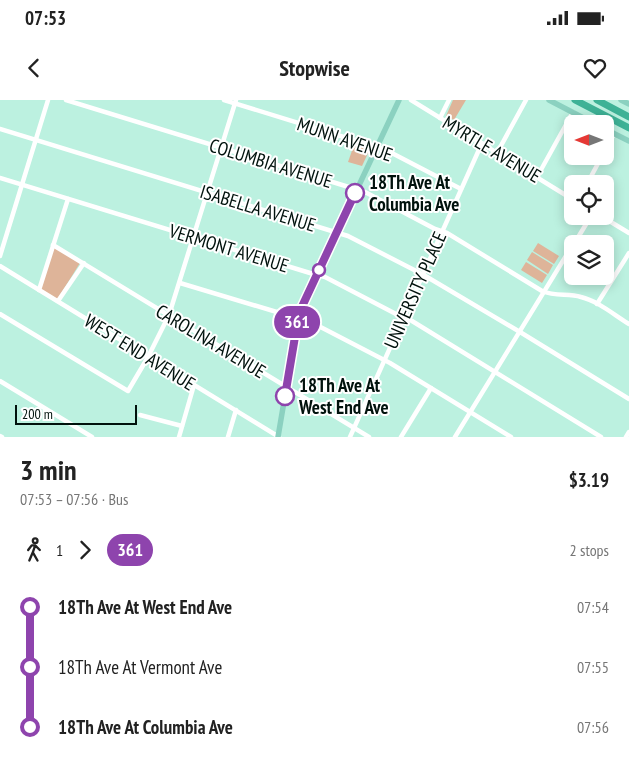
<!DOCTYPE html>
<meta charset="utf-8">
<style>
:root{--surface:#fff;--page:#f2f2f2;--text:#222;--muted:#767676}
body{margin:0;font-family:"PT Sans Narrow",sans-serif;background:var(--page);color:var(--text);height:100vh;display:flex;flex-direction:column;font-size:19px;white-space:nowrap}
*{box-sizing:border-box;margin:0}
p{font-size:16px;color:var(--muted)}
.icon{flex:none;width:28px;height:28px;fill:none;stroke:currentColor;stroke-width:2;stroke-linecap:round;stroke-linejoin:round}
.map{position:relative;height:337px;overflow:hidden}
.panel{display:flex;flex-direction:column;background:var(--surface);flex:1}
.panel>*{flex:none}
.badge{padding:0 10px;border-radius:16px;font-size:18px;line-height:32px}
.needle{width:32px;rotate:270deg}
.fabs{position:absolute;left:564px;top:15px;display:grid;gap:10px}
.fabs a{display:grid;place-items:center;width:50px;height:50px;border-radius:8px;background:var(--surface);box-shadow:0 2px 12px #0003;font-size:25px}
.scale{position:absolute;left:15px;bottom:12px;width:122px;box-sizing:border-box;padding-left:5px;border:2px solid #01120d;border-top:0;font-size:14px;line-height:18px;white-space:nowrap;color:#01120d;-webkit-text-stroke:4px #fff;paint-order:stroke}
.map>.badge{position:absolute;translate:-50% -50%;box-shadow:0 0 0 2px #fff}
.legs{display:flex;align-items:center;gap:8px;height:55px;padding:0 20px;font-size:16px}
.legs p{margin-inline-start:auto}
.head{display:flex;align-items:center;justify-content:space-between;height:85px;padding:0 20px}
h1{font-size:28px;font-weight:600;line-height:38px}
ul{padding:0 20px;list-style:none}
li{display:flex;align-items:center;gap:18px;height:60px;font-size:19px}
li i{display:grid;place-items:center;width:8px;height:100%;margin:0 6px;background:currentColor}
li i::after{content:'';width:12px;height:12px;margin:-6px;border:4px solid;border-radius:50%;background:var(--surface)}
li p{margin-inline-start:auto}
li:first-child i{background:linear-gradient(#0000 50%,currentColor 0)}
li:last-child i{background:linear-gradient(currentColor 50%,#0000 0)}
.status{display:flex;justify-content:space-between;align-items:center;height:35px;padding:0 25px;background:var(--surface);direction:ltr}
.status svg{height:14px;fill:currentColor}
header{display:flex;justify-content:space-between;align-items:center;height:65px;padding:0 20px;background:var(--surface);font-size:22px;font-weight:600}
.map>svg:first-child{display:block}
.green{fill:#deb499}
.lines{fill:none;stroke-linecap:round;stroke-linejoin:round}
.minor{stroke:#fff;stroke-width:4.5}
.major{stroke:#8bd1c0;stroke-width:5.5}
.highway{stroke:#3eb296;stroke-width:7}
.line-1-casing{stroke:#fff;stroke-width:11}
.line-1{stroke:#8e44ad;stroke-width:8}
.stop-1-dot{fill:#fff;stroke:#8e44ad;stroke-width:2.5}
.labels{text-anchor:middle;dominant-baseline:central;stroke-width:4;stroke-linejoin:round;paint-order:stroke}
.street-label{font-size:19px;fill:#01120d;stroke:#fff}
.stop-label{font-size:19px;font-weight:bold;fill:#01120d;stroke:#fff;text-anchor:start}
</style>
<div class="status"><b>07:53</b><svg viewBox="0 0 49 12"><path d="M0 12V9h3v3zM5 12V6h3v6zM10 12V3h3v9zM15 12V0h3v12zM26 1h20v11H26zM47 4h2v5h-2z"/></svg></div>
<header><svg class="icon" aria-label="back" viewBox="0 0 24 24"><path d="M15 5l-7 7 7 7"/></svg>Stopwise<svg class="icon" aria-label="heart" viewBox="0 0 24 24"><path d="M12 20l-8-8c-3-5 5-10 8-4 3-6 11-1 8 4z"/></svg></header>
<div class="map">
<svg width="629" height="337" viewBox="0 0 629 337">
<rect width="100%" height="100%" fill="#bcf1e0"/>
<g class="green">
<path d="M453,0H466L454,20L446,16Z"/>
<path d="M354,45L370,49L362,66L348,62Z"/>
<path d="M538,143L559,156L554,164L533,151Z"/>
<path d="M54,147L80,163L57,200L40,190Z"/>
<path d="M532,152L553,165L548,174L527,160Z"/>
<path d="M526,162L547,175L542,183L521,170Z"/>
</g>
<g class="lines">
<g class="minor">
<path d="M66,0L365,92L435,129L447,133L542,191C556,197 568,193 581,197C598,201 614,215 629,224"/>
<path d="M224,0L386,50L461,89"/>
<path d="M411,0L572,99"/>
<path d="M440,18L449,0"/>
<path d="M0,29L348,136L422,174L520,232L629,299"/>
<path d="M605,51L614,34"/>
<path d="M497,53L526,0"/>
<path d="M537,77L573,12"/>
<path d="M0,78L310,173L325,177L396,214L412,221L601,337"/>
<path d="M587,84L602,56"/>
<path d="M601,116L629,133"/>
<path d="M574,144L591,116"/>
<path d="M53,145L369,337"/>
<path d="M0,156L48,0"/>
<path d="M0,166L279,337"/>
<path d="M180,183L290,216L307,220L390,263L511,337"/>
<path d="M39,190L68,99"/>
<path d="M58,201L84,163"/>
<path d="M597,204L629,153"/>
<path d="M0,214L128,291L148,257L169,215L236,0"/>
<path d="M0,281L92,337"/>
<path d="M140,315L182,326"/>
<path d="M0,336L2,337"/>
<path d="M179,337L194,285"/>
<path d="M228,337L236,310"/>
<path d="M350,337L482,43"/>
<path d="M401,337L431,288"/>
<path d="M455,337L572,146"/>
<path d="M626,337L629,332"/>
</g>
<g class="major">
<path d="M549,0L595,24"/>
<path d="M621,0L629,4"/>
<path d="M605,29L629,41"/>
<path d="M278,337L299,213L399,0"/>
</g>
<g class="highway">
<path d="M575,0L629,28"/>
<path d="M597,0L629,17"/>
</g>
</g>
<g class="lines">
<g class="line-1-casing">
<path id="line-1" d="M285,296L299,213L355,93"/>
</g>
<use href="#line-1" class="line-1"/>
</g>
<g class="stop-1-dot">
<circle cx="355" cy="93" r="9"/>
<circle cx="319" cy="170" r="6"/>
<circle cx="285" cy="296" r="9"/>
</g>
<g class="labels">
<g class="street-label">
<text transform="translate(345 39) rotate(19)">MUNN AVENUE</text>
<text transform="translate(492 49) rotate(31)">MYRTLE AVENUE</text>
<text transform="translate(271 63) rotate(17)">COLUMBIA AVENUE</text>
<text transform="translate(258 108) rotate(17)">ISABELLA AVENUE</text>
<text transform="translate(229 148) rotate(17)">VERMONT AVENUE</text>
<text transform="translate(415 190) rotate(-66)">UNIVERSITY PLACE</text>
<text transform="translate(211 241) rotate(31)">CAROLINA AVENUE</text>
<text transform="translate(140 252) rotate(32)">WEST END AVENUE</text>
</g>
<g class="stop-label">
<text x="369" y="82">18Th Ave At<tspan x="369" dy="22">Columbia Ave</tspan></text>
<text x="299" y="285">18Th Ave At<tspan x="299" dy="22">West End Ave</tspan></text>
</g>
</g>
</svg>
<div class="fabs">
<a><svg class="needle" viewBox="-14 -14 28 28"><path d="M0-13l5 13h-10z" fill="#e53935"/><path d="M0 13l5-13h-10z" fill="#767676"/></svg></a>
<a><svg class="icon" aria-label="locate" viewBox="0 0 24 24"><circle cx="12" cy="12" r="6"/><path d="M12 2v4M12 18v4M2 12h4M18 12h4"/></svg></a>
<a><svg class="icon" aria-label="layers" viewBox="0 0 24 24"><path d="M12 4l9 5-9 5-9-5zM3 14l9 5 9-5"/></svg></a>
</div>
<div class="scale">200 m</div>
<b class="badge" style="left:297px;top:222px;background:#8e44ad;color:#fff">361</b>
</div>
<section class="panel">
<div class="head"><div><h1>3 min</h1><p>07:53 – 07:56 · Bus</p></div><b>$3.19</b></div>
<div class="legs"><svg class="icon" aria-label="walk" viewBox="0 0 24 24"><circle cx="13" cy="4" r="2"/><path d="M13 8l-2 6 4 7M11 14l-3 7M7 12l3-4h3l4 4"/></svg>1<svg class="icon" aria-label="forward" viewBox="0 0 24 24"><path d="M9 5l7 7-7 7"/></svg><b class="badge" style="background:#8e44ad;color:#fff">361</b><p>2 stops</p></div>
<ul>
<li><i style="color:#8e44ad"></i><b>18Th Ave At West End Ave</b><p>07:54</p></li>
<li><i style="color:#8e44ad"></i><span>18Th Ave At Vermont Ave</span><p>07:55</p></li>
<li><i style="color:#8e44ad"></i><b>18Th Ave At Columbia Ave</b><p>07:56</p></li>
</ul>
</section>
